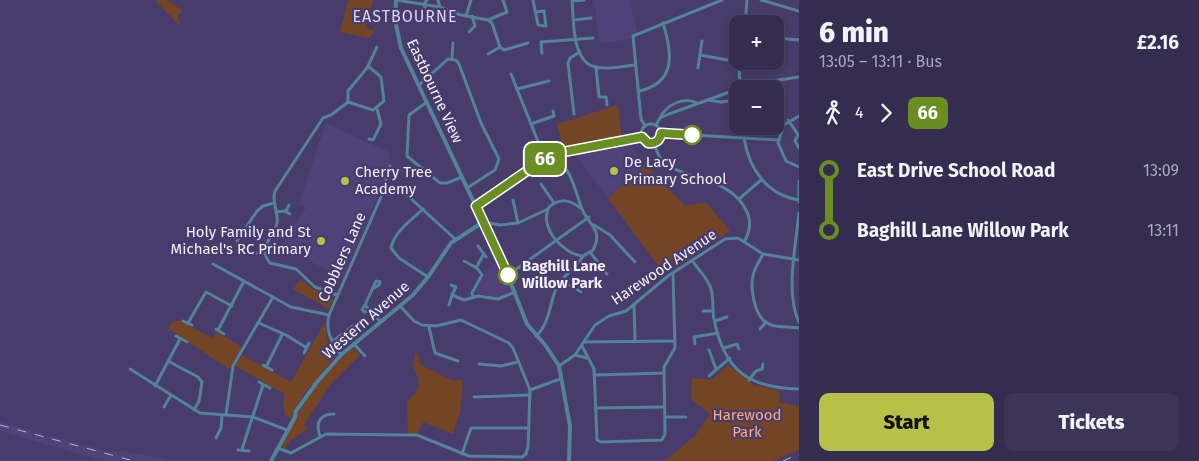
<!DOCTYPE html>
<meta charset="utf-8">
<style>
:root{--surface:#352d50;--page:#3d3557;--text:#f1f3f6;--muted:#aaa8b7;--line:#4f4967;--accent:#b8c147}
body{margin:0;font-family:"Fira Sans",sans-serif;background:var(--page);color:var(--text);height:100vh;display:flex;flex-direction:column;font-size:19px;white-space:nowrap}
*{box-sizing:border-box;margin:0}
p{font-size:16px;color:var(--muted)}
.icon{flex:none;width:28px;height:28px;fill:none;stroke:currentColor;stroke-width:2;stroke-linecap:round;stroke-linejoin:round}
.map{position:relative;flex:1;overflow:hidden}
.sheet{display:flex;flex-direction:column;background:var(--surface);width:400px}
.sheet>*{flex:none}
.badge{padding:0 10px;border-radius:8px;font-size:18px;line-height:32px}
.buttons{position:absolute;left:729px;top:15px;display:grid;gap:10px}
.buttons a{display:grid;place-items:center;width:55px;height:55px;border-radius:10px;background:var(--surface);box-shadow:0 2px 8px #0003,0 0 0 1px var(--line);font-size:25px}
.map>.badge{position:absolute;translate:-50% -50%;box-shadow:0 0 0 2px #fff}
.legs{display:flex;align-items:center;gap:8px;height:55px;padding:0 20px;font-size:16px}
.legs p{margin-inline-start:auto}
.summary{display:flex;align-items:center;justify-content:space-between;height:85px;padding:0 20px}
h1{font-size:28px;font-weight:800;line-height:38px}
.button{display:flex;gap:10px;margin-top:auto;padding:10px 20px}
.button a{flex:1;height:58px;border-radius:10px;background:var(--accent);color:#111;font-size:20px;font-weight:800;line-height:58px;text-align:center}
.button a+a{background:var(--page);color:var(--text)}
ul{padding:0 20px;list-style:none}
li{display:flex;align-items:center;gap:18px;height:60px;font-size:19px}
li i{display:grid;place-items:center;width:8px;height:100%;margin:0 6px;background:currentColor}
li i::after{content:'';width:12px;height:12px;margin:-6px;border:4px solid;border-radius:50%;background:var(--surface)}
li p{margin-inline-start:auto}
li:first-child i{background:linear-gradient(#0000 50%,currentColor 0)}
li:last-child i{background:linear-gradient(currentColor 50%,#0000 0)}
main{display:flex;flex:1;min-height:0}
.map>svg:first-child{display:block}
.built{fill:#4f4278}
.green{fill:#744525}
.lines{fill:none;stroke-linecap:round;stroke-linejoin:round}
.minor{stroke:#53829b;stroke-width:3}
.tertiary{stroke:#53829b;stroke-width:4}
.rail{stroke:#bab5cc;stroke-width:1;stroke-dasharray:9 9;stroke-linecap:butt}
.line-1-casing{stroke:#fff;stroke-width:11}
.line-1{stroke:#6b8e23;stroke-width:8}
.stop-1-dot{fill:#fff;stroke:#6b8e23;stroke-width:2.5}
.poi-dot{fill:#b8c147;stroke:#473c6b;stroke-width:2}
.labels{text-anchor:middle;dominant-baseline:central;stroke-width:4.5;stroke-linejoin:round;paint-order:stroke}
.street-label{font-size:15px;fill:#f1effb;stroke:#473c6b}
.poi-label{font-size:15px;fill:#f1effb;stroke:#473c6b;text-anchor:start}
.stop-label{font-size:15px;font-weight:bold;fill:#f1effb;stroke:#473c6b;text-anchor:start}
.park-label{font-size:15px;fill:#f9ab79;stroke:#473c6b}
.neighbourhood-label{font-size:16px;letter-spacing:1px;fill:#d9d4f6;stroke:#473c6b}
</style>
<main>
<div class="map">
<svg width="799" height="461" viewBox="0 0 799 461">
<rect width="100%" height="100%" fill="#473c6b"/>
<g class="built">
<path d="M594,0H629L637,31L632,34L630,39L600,44Z"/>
<path d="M326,123L389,152V168L342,279L282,245L306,208L299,204Z"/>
<path d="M627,143L646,165L608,198L572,151Z"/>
<path d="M498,261L513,292L497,298L475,292L487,269Z"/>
<path d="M0,422L110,452L124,451L167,459V461H103L0,431Z"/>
</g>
<g class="green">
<path d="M155,0H167L182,10L178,16L180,26Z"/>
<path d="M348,0H373L366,27L371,30L377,28L369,38L340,32Z"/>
<path d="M618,105L622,139L563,148L557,124Z"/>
<path d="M646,165L685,206L706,202L730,231L676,268L670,260L659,267L608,198Z"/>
<path d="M301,279L312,289L334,297L329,309L293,289Z"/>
<path d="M173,321H181L212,338L216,332L242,347L229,369L169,329Z"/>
<path d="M325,322L327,339L336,353L335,357L303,395L291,418L285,415L283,403L285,394L235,366L242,355L291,382Z"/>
<path d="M354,348L360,355L330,385L304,425L309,428L290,441L285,449L281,446C300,409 320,373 354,348Z"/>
<path d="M416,349L421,365L453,381L460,379L463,382L460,412L453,434L423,422L417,435H408L407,402L418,390L419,380L413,366Z"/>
<path d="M728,365L754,385L780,391L779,402L799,406V450L772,461H665L695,436L710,414L691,399L692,378L711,380Z"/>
</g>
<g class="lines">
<g class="minor">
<path d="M396,0L440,7L461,15L488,20L492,23L500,47L504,50L528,43"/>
<path d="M427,0L424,4L428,22H432L442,8"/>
<path d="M438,0L440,7"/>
<path d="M533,0L538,25L546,26L544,11L536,12"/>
<path d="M572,0C574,19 571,61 595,67C608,70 622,66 635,65"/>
<path d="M761,0L799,11"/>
<path d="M572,1L584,0"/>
<path d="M466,16L471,0"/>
<path d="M488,20L507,12L503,0"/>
<path d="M574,20L591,18"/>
<path d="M745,24L747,0"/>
<path d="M469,32L475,26L472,16"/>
<path d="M775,38L799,40"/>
<path d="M542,53L541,42L593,38"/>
<path d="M488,54L500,47"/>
<path d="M700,55L739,62"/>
<path d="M452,58L453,43"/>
<path d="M739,62L740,89"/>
<path d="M596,67L599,97H606L607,105"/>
<path d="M698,68L702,41"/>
<path d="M511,74L545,159"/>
<path d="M419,85L448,59L456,60L459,64L481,123L499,159L495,170L467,188"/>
<path d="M517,89L549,81"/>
<path d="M739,89L765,82L799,77"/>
<path d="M767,89L776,81"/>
<path d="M639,91C677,83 672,52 663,23"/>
<path d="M708,100L721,102L738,100"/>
<path d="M348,102L373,110L384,101L381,77L368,66"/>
<path d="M427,102L409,115L407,156L440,183H447L462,177"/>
<path d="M574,114L568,63L570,58L580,52"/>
<path d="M799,116L784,125L778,143L786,161L799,167"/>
<path d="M660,118C666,105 683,96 697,103"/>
<path d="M788,120L799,136"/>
<path d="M531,124L554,116L553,111"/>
<circle cx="651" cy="134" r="10"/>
<path d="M656,125L660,118L669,114L738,89"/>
<path d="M645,126L641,119L633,36L722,0"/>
<path d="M661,133L778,140"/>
<path d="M798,135L795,141L799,148"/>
<path d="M744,138C749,169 767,195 799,200"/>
<path d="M369,139L373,140L381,124L377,109"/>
<path d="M654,143C657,152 660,161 669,166C696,182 732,179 747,212C752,223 750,232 744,242"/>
<path d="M564,166C574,179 576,194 582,209C588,225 604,229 593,250L583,256C564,255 538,227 549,207C561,197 570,200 582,209"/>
<path d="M799,181V202"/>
<path d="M541,184L554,203"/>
<path d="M385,185L407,195L455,239"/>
<path d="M739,199L761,180"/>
<path d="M513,200L518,223"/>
<path d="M476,206L537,164L558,153L642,137"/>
<path d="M423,209C411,220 394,232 391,248L399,258L428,277"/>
<path d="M286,211L289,205"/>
<path d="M276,212L285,211L290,214"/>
<path d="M799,213C796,244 785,294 799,322"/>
<path d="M483,222L500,225L518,223L548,209"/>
<path d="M594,225L610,235L635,262"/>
<path d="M478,246L486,257"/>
<path d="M590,252L607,274"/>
<path d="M264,253C254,254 241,251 237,241L257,211L263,206L274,203"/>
<path d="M763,254C760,260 756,266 754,272C749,287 754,319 771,325C780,328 790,326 799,328"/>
<path d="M692,260C698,270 708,278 711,289C714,299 712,309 714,319C724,371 749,388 799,389"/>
<path d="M464,261L477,268L482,275L472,293L473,297"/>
<path d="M213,264L291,307L329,315"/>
<path d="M504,266L515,270L516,278L512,283"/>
<path d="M476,268L483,255"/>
<path d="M515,270L589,217"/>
<path d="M561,280L581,292"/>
<path d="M380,282L376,281L365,305L381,322"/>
<path d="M451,285L456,287L452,295"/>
<path d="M374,288L379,285L380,282"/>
<path d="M337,295L315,287L296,269L270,263C256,246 274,239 277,223C279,212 271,202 275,191L323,118L331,115L348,102V91L367,68L377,47"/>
<path d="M365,305L362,309L364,312L370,311"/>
<path d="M449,305L452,295L464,300L478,296L498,299L515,292"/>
<path d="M634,305L635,341"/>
<path d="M401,307L414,321L422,325L436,326L461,320L509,343L513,348L530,390"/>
<path d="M703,311H713"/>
<path d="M183,321L192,325"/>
<path d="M715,321L727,317"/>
<path d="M188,323L206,292L232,306"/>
<path d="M259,323L286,335L307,348"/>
<path d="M429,327L435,353L458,361"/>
<path d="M216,329L224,334"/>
<path d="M760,329L766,322"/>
<path d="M218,330L243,283"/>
<path d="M176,336L187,342"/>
<path d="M536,336C550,323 549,305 556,289C562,275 576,269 583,256"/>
<path d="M332,342L353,326"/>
<path d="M584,342L675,341"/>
<path d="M354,344L365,356"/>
<path d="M695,344L694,337L718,333"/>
<path d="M582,346L594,369L597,440L601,442L662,440L665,434L664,367L675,348L673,273"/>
<path d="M724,348L737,344L739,349"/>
<path d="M709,350L716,369"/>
<path d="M304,353L309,343"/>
<path d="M341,355C332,342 325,332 329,315L381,197L390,166"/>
<path d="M575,355L587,358"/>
<path d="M168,361L198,377L202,382L199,401L194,410"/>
<path d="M479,364L501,366L518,362"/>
<path d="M263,365L272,370"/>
<path d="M559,366L575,355L595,325L609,316L626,311L668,276L725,239L738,238L763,254L799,260"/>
<path d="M266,367L282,335"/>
<path d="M130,369L200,413L253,417L287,430"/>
<path d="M595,375L664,373"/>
<path d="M709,376L730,358"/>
<path d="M749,380L756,371L762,369L763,364"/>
<path d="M259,382L270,388"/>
<path d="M155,386L180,339"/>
<path d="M474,397L529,395"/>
<path d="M164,407L171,395"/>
<path d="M595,408L664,407"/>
<path d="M226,415L233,366L273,297"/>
<path d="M665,417H686"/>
<path d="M320,436C315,423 320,414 334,414"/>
<path d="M216,438L221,428L222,415"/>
<path d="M278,448L291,453L326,434L408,435H417L469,456L522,457L526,454L528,447L530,390L560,379"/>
<path d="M242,449L263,385"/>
<path d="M238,450L249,451"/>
<path d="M462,454L471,428H529"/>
</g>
<g class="tertiary">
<path d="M396,0L395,20L401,48L504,266L527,324L546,346L559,366L570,426L569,461"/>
<path d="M271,461L295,417L296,411L317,382L341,355L413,295L428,277L451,243L483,222"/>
</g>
<g class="rail">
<path d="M0,425L134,461"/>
<path d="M783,461L799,454"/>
</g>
</g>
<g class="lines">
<g class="line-1-casing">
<path id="line-1" d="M508,275L476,206L537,164L558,153L642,137L648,143C655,144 660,141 661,133L692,135"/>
</g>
<use href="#line-1" class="line-1"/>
</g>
<g class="stop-1-dot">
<circle cx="692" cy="135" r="9"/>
<circle cx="508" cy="275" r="9"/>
</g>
<g class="poi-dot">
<circle cx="614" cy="171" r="5"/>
<circle cx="345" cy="181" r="5"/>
<circle cx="321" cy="241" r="5"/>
</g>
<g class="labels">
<g class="street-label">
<text transform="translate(435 91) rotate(65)">Eastbourne View</text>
<text transform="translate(342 257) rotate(-66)">Cobblers Lane</text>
<text transform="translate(664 267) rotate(-34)">Harewood Avenue</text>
<text transform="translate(366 320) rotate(-41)">Western Avenue</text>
</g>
<g class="poi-label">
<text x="624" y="162">De Lacy<tspan x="624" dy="17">Primary School</tspan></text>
<text x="355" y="172">Cherry Tree<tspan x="355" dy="17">Academy</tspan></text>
<text x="311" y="232" text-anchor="end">Holy Family and St<tspan x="311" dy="17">Michael's RC Primary</tspan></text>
</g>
<g class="stop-label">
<text x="522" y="266">Baghill Lane<tspan x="522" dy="17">Willow Park</tspan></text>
</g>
<g class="park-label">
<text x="747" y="415">Harewood<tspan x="747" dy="17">Park</tspan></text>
</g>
<g class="neighbourhood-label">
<text x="405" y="16">EASTBOURNE</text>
</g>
</g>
</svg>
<div class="buttons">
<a>+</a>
<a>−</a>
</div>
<b class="badge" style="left:545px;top:159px;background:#6b8e23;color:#fff">66</b>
</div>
<section class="sheet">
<div class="summary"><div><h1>6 min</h1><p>13:05 – 13:11 · Bus</p></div><b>£2.16</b></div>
<div class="legs"><svg class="icon" aria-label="walk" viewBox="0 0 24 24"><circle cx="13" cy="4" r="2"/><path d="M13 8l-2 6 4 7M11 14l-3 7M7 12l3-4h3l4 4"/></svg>4<svg class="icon" aria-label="forward" viewBox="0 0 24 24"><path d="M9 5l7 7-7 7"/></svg><b class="badge" style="background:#6b8e23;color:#fff">66</b></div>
<ul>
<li><i style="color:#6b8e23"></i><b>East Drive School Road</b><p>13:09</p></li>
<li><i style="color:#6b8e23"></i><b>Baghill Lane Willow Park</b><p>13:11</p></li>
</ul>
<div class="button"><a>Start</a><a>Tickets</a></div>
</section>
</main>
